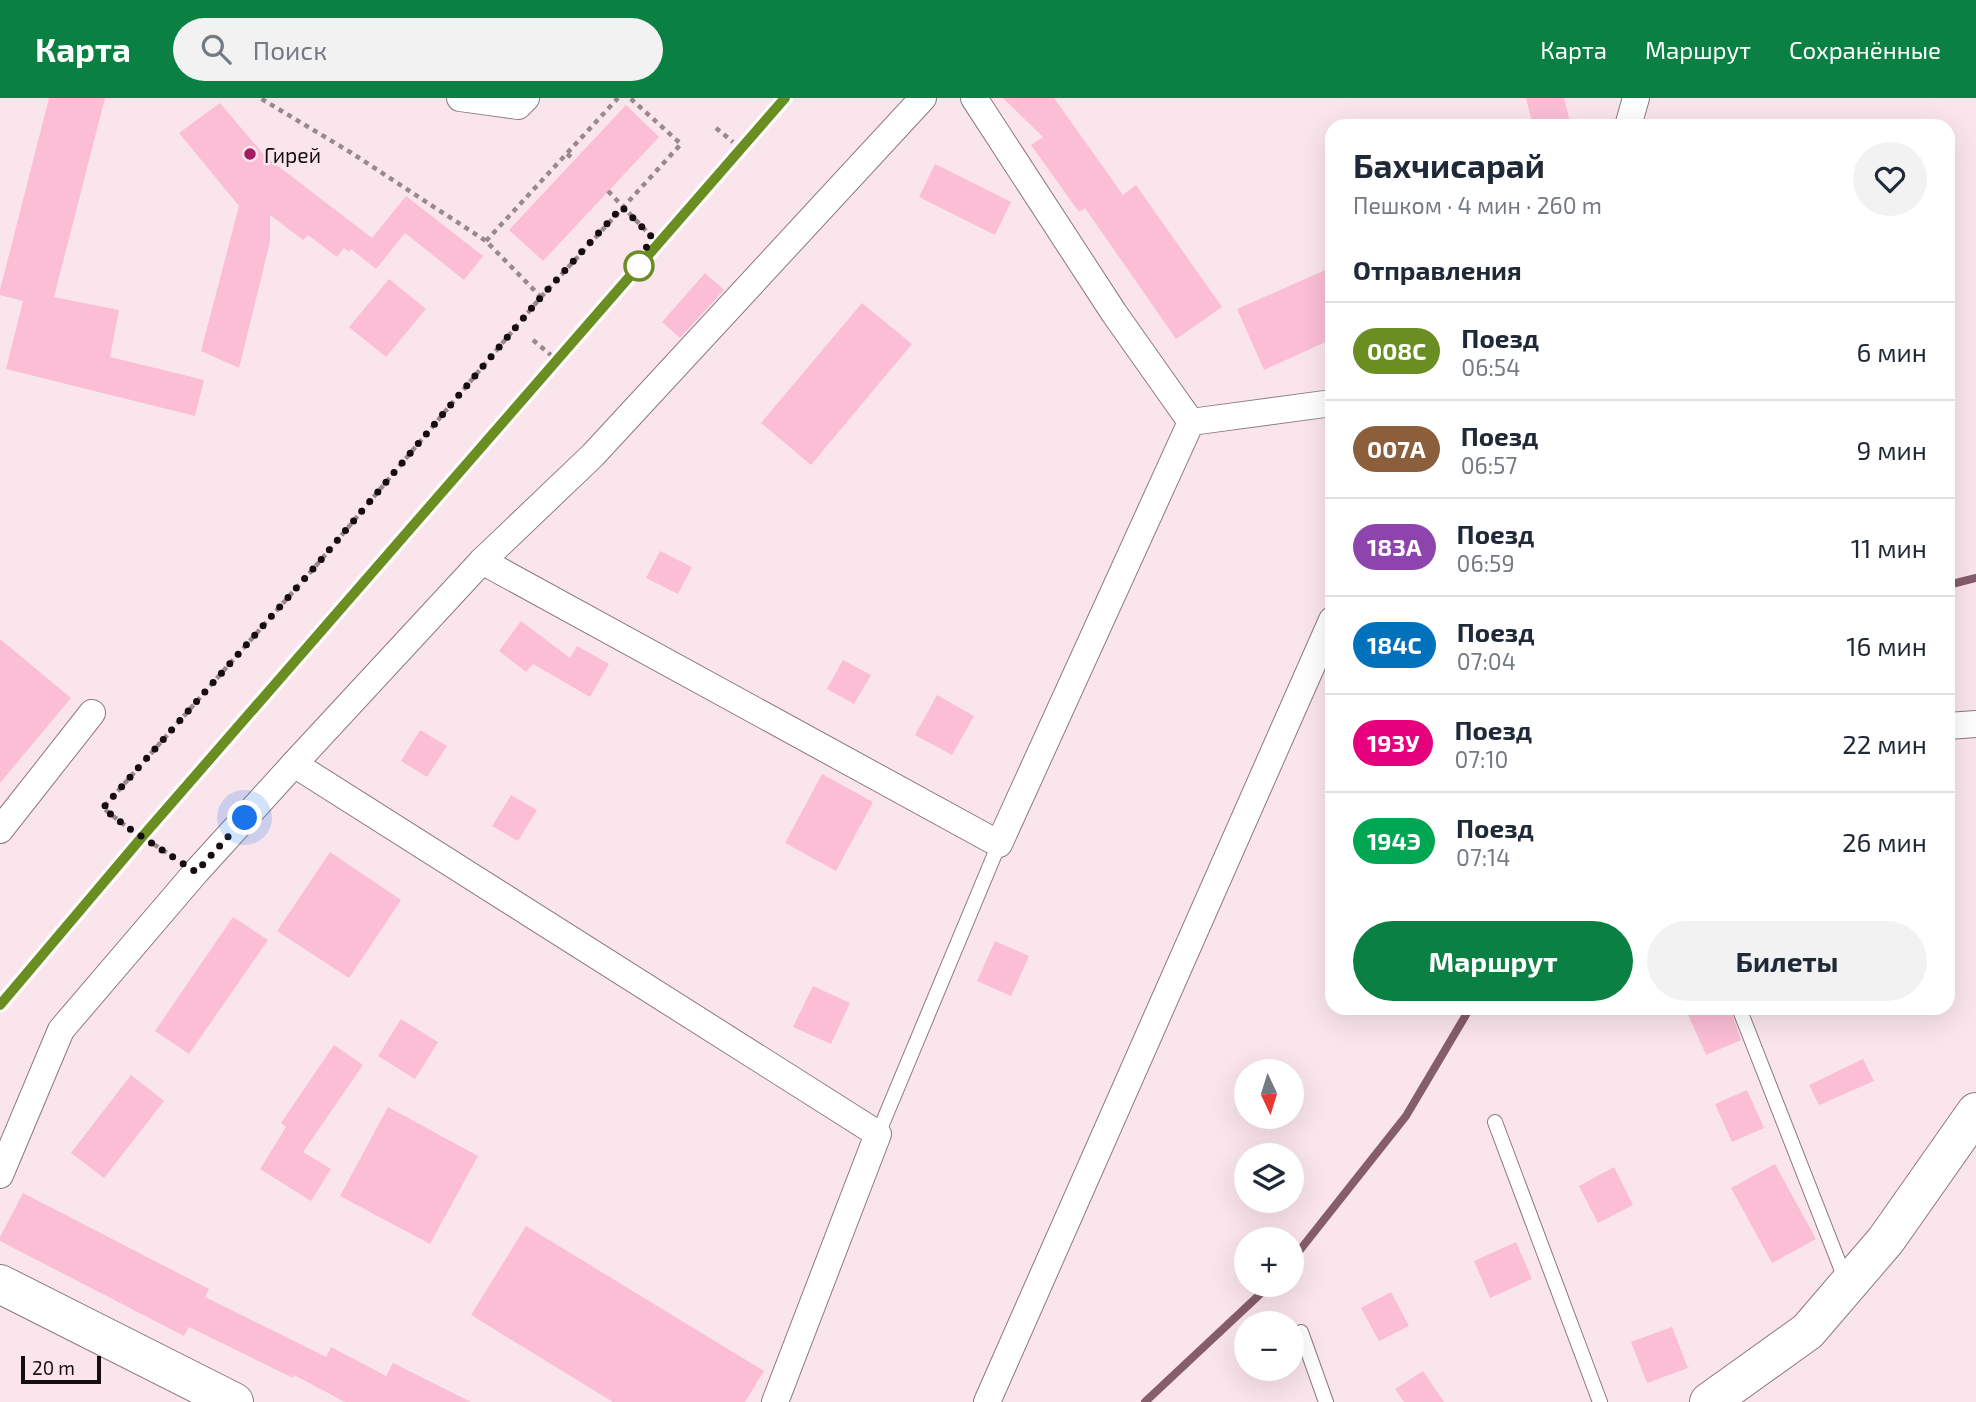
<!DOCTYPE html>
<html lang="ru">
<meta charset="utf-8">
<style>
:root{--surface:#fff;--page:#f2f2f3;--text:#1f2937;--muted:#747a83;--line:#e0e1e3;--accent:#0b8043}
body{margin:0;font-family:"Exo 2",sans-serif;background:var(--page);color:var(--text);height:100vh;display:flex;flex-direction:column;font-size:26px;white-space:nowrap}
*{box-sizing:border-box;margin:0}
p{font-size:23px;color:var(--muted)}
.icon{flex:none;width:38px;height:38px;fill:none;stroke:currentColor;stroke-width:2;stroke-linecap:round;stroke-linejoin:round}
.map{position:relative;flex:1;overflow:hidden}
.sheet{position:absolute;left:1325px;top:21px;width:630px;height:896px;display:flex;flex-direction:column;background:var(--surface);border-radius:21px;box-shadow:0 7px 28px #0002}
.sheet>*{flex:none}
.badge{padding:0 14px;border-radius:23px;font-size:24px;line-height:46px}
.needle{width:46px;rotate:176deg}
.tools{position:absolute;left:1234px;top:961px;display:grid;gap:14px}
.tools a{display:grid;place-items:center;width:70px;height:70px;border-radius:50%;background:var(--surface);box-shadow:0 7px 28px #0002;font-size:35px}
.scale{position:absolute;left:21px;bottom:18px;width:80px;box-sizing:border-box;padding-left:7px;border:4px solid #150d10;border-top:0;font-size:19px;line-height:24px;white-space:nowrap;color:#150d10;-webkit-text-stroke:5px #fbe5ed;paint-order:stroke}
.you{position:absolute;width:35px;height:35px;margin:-18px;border:5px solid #fff;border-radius:50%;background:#1a73e8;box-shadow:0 0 0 10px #1a73e833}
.map>.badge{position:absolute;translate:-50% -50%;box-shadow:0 0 0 4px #fff}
h2{padding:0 28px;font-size:26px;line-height:63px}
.round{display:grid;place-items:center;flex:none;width:74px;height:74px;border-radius:37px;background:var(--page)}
.head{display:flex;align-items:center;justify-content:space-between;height:119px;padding:0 28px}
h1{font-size:33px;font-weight:700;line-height:52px}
.action{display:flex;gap:14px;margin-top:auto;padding:14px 28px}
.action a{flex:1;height:80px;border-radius:42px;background:var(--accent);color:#fff;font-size:28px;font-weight:700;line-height:80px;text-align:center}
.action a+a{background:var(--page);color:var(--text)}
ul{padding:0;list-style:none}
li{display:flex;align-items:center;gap:21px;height:98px;padding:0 28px;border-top:2px solid var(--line)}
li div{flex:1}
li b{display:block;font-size:26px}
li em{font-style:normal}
li .badge{min-width:77px;font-weight:700;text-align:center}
header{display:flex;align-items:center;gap:42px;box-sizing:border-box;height:98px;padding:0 35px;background:var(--accent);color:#fff}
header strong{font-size:33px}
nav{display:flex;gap:38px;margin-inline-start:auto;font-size:24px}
.search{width:490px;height:63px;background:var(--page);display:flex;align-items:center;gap:18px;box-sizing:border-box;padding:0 24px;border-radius:38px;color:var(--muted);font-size:26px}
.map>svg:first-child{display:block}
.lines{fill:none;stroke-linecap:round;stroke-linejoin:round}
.stream{stroke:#865d6d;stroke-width:8}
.building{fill:#fbbed5}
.lane-casing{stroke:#8d7980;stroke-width:16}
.street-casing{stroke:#8d7980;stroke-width:28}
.secondary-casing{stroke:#8d7980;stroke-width:40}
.path{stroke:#99898f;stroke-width:4.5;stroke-dasharray:5 5;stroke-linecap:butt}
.lane{stroke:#fff;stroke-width:14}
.street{stroke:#fff;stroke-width:26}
.secondary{stroke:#fff;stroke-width:38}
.rail-casing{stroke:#2e2428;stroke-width:8}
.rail{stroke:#fbe5ed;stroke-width:5;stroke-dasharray:16;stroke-linecap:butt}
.line-casing{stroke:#fff;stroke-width:16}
.line{stroke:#6b8e23;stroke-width:10}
.walk{stroke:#150d10;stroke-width:7;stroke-dasharray:0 12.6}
.poi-dot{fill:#a31a65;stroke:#fbe5ed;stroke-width:2.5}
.stop-dot{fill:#fff;stroke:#6b8e23;stroke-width:3.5}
.labels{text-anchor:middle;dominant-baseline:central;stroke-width:5;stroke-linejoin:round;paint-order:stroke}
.poi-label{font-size:21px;fill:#150d10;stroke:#fbe5ed;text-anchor:start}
</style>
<header>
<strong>Карта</strong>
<div class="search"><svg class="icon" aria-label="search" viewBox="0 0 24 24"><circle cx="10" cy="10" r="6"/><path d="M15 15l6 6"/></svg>Поиск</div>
<nav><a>Карта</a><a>Маршрут</a><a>Сохранённые</a></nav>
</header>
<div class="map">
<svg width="1976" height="1304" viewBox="0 0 1976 1304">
<rect width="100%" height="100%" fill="#fbe5ed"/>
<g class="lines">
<g class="stream">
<path d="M1948,487L1976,480"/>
<path d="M1292,1162L1406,1018L1470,910"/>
<path d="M1145,1304L1271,1186"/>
</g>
</g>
<g class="building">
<path d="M49,0H105L54,199L119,212L110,259L204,282L195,318L6,271L23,203L0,197V192Z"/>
<path d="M1003,0H1054L1123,97L1136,87L1222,209L1176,241L1085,110L1079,114L1031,47L1043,39Z"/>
<path d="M1526,0H1564L1571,28H1533Z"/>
<path d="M220,5L265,58L372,140L406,98L483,158L464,182L405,135L376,171L351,151L349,154L344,150L337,159L308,137L303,142L270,117V144L239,270L201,253L239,108L179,35Z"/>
<path d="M626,7L659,39L543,163L509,132Z"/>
<path d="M935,66L1011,104L995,137L919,99Z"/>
<path d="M1332,169V241L1264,272L1237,211Z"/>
<path d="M705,175L724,192L680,240L662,224Z"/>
<path d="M389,181L426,211L386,259L349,229Z"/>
<path d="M862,205L912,246L811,367L761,325Z"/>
<path d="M660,453L692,469L678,496L646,480Z"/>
<path d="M521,523L570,560L577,548L609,566L590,599L533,566L526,574L499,553Z"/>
<path d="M0,541L71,600L0,685Z"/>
<path d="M843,562L871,577L854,606L827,591Z"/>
<path d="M937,597L974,618L952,657L915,637Z"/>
<path d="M420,632L447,648L427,679L401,663Z"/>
<path d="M822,676L873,704L836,773L785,745Z"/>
<path d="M511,697L537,712L518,743L492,728Z"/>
<path d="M330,754L401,802L349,880L277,833Z"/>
<path d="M233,819L268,842L189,956L155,933Z"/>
<path d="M995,843L1029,858L1011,898L977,883Z"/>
<path d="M813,888L850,905L831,946L793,929Z"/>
<path d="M1685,910H1730L1741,942L1706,957Z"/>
<path d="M401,921L438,944L415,981L378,958Z"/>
<path d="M334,947L363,967L303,1054L331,1071L311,1103L260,1071L286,1029L281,1025Z"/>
<path d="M1863,961L1874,983L1819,1007L1809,987Z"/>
<path d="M131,977L164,1003L104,1080L71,1055Z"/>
<path d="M1747,992L1764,1030L1732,1044L1715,1006Z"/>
<path d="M388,1009L478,1058L430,1146L340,1098Z"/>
<path d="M1775,1066L1816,1141L1772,1165L1731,1090Z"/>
<path d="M1614,1069L1633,1107L1598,1125L1579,1088Z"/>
<path d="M23,1095L209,1191L205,1199L326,1259L331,1249L386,1278L393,1265L471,1304H345L294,1277L293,1280L189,1229L184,1238L0,1143V1139Z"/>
<path d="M526,1128L764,1273L745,1304H613L471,1217Z"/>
<path d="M1516,1144L1532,1181L1490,1200L1474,1163Z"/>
<path d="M1391,1194L1409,1228L1379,1243L1361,1210Z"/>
<path d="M1672,1229L1688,1270L1647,1285L1631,1244Z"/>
<path d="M1423,1273L1444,1304H1404L1395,1291Z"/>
</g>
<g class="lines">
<g class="lane-casing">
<g id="lane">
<path d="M1739,910L1846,1183"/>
<path d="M1495,1024L1600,1304"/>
<path d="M878,1036L999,746"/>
<path d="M1301,1234L1326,1304"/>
</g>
</g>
<g class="street-casing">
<g id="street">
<path d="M460,0L518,8L526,0"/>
<path d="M974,0L1114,215L1191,324"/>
<path d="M1628,28L1636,0"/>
<path d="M482,463L999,746L1191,324L1332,305"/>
<path d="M1948,628L1976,626"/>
<path d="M294,666L878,1036L775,1304"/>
<path d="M0,732L92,615"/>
<path d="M0,1077L61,932L196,774L294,666L482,463L593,357L923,0"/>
<path d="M987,1304L1332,522"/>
</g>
</g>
<g class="secondary-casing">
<g id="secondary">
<path d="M0,1186L234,1304"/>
<path d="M1709,1304L1808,1233L1886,1142L1976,1014"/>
</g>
</g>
<g class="path">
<path d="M716,30L733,44"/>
<path d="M567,56L575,62"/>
<path d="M608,93L651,138"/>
<path d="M486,143L618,0"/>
<path d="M541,199L681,46L630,0"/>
<path d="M533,242L552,258"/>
<path d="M175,760L127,729L103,710L320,463L541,199L486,143L350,54L260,0"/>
</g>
<use href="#lane" class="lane"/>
<use href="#street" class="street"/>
<use href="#secondary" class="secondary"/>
<g class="rail-casing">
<path id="rail" d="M0,907L142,739L785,0"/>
</g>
<use href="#rail" class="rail"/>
</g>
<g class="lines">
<g class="line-casing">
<path id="line" d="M0,907L142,739L785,0"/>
</g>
<use href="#line" class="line"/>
<path class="walk" d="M245,720L196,774L127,729L103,710L320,463L541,199L622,109L651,138L639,168"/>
</g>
<circle class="poi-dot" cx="250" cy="56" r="7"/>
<circle class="stop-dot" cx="639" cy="168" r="14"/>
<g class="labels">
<g class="poi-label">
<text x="264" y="56">Гирей</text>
</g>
</g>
</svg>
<div class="tools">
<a><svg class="needle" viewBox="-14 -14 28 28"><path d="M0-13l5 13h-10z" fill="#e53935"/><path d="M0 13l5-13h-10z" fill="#747a83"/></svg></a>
<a><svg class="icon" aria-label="layers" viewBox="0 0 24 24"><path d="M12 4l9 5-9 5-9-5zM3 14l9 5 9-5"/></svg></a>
<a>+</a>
<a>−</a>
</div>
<div class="scale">20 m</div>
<div class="you" style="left:245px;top:720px"></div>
<section class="sheet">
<div class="head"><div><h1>Бахчисарай</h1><p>Пешком · 4 мин · 260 m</p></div><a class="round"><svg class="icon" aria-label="heart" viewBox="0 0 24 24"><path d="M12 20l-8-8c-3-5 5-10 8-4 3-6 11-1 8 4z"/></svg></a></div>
<h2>Отправления</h2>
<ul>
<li><span class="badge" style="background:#6b8e23;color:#fff">008С</span><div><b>Поезд</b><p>06:54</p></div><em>6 мин</em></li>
<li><span class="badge" style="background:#8b5e3c;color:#fff">007А</span><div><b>Поезд</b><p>06:57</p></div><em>9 мин</em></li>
<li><span class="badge" style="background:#8e44ad;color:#fff">183А</span><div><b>Поезд</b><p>06:59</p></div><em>11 мин</em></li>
<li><span class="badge" style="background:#0072bc;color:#fff">184С</span><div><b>Поезд</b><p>07:04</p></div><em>16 мин</em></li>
<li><span class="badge" style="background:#e6007e;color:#fff">193У</span><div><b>Поезд</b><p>07:10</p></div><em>22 мин</em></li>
<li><span class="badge" style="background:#00a651;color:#fff">194Э</span><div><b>Поезд</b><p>07:14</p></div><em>26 мин</em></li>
</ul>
<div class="action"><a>Маршрут</a><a>Билеты</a></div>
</section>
</div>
